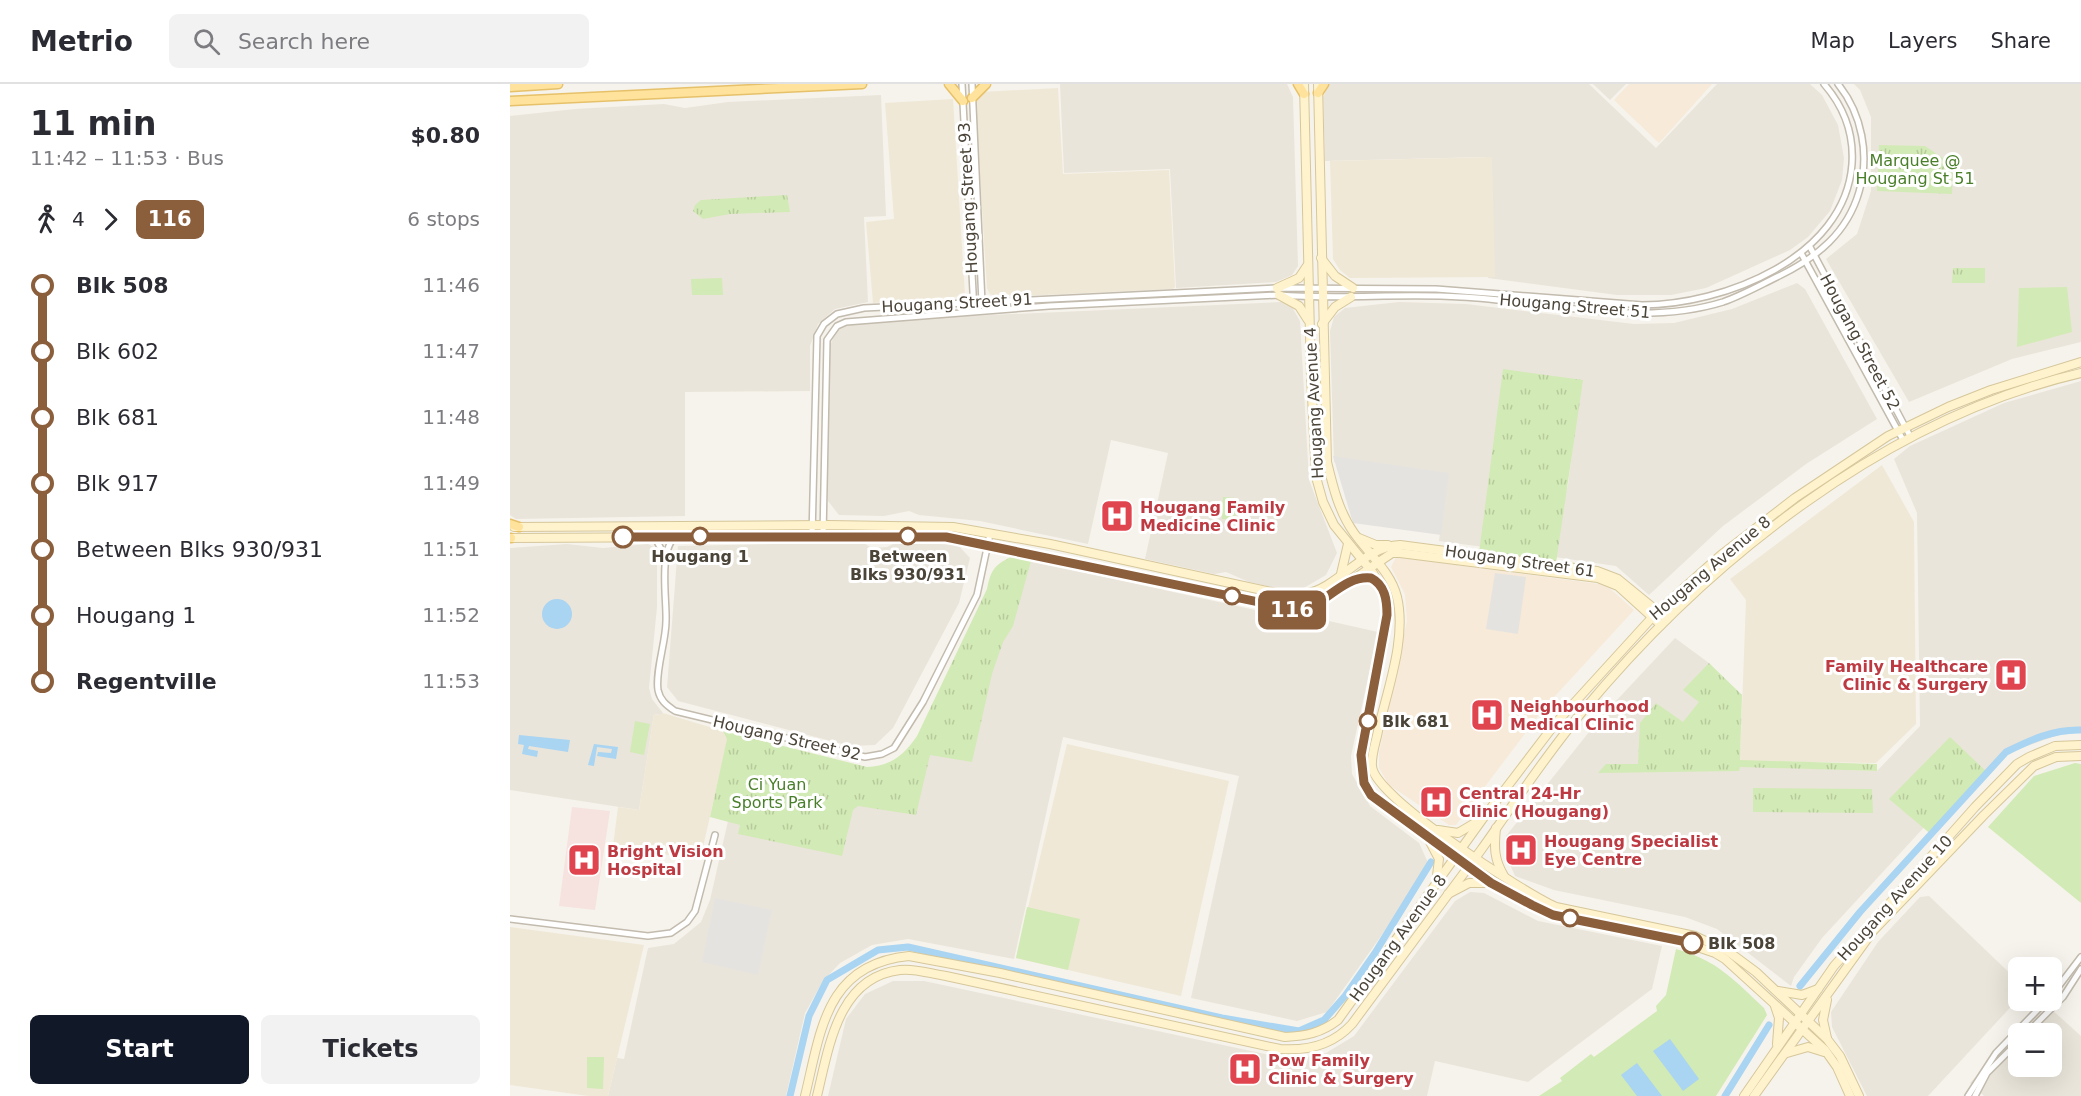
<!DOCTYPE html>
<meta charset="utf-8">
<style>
:root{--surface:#fff;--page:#f2f2f3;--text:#2b2b33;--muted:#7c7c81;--line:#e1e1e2;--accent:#111827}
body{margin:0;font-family:"DejaVu Sans",sans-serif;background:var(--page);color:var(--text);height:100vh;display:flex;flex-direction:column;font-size:22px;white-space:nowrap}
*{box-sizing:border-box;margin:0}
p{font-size:20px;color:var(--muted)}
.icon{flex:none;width:33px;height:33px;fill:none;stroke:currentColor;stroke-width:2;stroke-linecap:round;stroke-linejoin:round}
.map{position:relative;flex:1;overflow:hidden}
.details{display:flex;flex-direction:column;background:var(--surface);width:510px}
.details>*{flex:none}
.badge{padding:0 12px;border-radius:9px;font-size:21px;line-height:39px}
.buttons{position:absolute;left:1498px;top:873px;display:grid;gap:12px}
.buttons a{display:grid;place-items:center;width:54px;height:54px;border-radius:9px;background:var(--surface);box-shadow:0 6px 24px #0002;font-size:30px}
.map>.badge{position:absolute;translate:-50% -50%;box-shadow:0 0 0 3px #fff}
.legs{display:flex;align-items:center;gap:9px;height:66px;padding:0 30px;font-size:20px}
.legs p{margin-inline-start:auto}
.head{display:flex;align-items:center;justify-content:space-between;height:102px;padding:0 30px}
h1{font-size:33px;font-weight:700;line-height:45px}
.primary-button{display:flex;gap:12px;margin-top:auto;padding:12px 30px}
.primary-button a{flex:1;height:69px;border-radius:9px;background:var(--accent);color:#fff;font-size:24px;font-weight:700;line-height:69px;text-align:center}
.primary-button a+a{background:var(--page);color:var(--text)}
ul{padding:0 30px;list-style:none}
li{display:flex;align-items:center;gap:21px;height:66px;font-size:22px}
li i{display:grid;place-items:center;width:9px;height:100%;margin:0 8px;background:currentColor}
li i::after{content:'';width:15px;height:15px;margin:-8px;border:4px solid;border-radius:50%;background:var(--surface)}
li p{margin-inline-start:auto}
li:first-child i{background:linear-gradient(#0000 50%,currentColor 0)}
li:last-child i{background:linear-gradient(currentColor 50%,#0000 0)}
header{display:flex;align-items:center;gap:36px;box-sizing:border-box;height:84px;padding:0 30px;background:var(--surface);border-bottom:2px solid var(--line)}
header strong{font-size:28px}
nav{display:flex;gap:33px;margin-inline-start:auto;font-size:21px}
.search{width:420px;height:54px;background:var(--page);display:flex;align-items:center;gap:15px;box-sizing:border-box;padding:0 21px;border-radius:9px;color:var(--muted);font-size:22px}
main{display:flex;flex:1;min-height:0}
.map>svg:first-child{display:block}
.residential{fill:#eae5da;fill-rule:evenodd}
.commercial{fill:#f7ead8}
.education{fill:#efe8d6}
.medical{fill:#f6e3e0}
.grass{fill:#d2eab5}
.park{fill:url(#park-tufts)}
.parking{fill:#e5e3e0}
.water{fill:#a9d4f2}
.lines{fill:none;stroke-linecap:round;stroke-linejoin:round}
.canal{stroke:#a9d4f2;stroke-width:7}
.street-casing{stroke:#c2bbae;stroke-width:8}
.secondary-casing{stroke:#d6c79b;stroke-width:10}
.primary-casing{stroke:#e6c16a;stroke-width:11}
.street{stroke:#fff;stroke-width:5}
.secondary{stroke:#fff3cd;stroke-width:8}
.primary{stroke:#ffe39c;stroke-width:8}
.line-1-casing{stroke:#fff;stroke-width:14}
.line-1{stroke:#8b5e3c;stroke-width:9}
.stop-1-dot{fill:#fff;stroke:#8b5e3c;stroke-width:3}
.labels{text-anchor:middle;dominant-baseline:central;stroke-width:6;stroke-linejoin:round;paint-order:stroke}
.park-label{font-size:16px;fill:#4a7f2a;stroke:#fff}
.street-label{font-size:16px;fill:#4b4439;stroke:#fff}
.health-label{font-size:16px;font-weight:bold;fill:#be3a42;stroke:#fff;text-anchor:start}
.stop-label{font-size:16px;font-weight:bold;fill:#4b4439;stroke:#fff}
</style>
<header>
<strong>Metrio</strong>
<div class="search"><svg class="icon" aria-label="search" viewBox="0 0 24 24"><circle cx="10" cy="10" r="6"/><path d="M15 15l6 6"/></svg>Search here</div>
<nav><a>Map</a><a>Layers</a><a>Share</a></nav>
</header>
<main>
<section class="details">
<div class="head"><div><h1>11 min</h1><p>11:42 – 11:53 · Bus</p></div><b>$0.80</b></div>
<div class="legs"><svg class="icon" aria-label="walk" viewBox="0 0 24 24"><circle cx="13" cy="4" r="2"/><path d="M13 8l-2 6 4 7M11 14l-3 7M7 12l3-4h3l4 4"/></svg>4<svg class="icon" aria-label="forward" viewBox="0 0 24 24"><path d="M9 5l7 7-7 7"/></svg><b class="badge" style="background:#8b5e3c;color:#fff">116</b><p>6 stops</p></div>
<ul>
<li><i style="color:#8b5e3c"></i><b>Blk 508</b><p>11:46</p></li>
<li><i style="color:#8b5e3c"></i><span>Blk 602</span><p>11:47</p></li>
<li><i style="color:#8b5e3c"></i><span>Blk 681</span><p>11:48</p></li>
<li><i style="color:#8b5e3c"></i><span>Blk 917</span><p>11:49</p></li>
<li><i style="color:#8b5e3c"></i><span>Between Blks 930/931</span><p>11:51</p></li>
<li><i style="color:#8b5e3c"></i><span>Hougang 1</span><p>11:52</p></li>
<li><i style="color:#8b5e3c"></i><b>Regentville</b><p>11:53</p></li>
</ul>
<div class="primary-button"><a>Start</a><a>Tickets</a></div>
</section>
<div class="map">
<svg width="1571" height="1012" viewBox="0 0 1571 1012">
<defs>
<pattern id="park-tufts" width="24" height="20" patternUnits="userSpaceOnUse" patternTransform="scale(1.5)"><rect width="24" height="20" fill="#d2eab5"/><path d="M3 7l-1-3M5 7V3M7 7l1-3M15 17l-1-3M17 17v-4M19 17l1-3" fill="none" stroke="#b6ca9c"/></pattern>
</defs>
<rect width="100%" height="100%" fill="#f6f3ec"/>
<g class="residential">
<path d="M550,0H777L783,13L788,182L782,191L766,198L666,204L660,85L554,89Z"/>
<path d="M819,0H1079L1146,64L1207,0H1300L1312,11L1328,41L1334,74L1332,96L1320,127L1298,153L1280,166L1196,204L1161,211H1107L978,194L975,73L815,77L813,13Z"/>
<path d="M1083,0H1116L1100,16Z"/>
<path d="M1344,0H1571V258L1502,275L1399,318L1316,175L1347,150L1361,107V33L1350,6Z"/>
<path d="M371,11L376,132L354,133L358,218L325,225L308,240L300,262V307L175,308V432L6,435L0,431V32L65,25L154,20L175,24L218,18Z"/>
<path d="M1287,199L1295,205L1367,335L1296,380L1213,442L1139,511L1106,482L1038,472L1058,401L1070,302L981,464L929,457L937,393L824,378L820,247L824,233L835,224L889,218L956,220L1124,240L1164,239L1222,225Z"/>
<path d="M771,218L782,223L790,237L799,396L827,469L816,491L792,505L778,507L739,498L716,488L704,490L635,475L658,369L601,356L578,460L470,437L409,431L399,427L374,432L329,431L318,417L317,269L326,247L348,237Z"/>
<path d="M1571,297V647H1560L1500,668L1479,690L1418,739L1312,854L1284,893L1281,902L1207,845L1175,833L1044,806L1005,792L996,771V752L1091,633L1165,554L1199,579L1227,614L1223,682L1367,687L1410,642L1407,429L1384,375L1400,362L1494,319Z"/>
<path d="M352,458L362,464L377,463L387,458L448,461L460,474L449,519L383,644L365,661L340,662L168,617L157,603L168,462Z"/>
<path d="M57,460L93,464L138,460L147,465V523L139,604L142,615L153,629L151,631L144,630L129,726L0,706V464Z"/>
<path d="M518,476L777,533L811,525L819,537L868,548L841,672L842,690L860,722L909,759L920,783L817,928L787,937L681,914L729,692L553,653L504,875L398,855L362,861L330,879L313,897L295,929L276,1012H98L107,974L114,975L138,864L164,860L191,838L200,816L218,737L400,697Z"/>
<path d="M960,808L974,809L1028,837L1152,862L1142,905L1018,998L925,977L917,1012H318L336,935L355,910L383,897H414L783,976L816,969L844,952L945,817Z"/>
<path d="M1419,812L1509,898V914L1418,1012H1357L1322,943L1321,928L1368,858L1410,813Z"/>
<path d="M1530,924H1540L1571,952V1012H1474L1460,999ZM1509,950H1542V982H1509Z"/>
</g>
<g class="commercial">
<path d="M1119,0H1202L1149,59L1104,16Z"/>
<path d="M886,473L1096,501L1124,526L1035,623L946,741H939L879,701L869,684V669L897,537L895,510L881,483Z"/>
</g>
<g class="education">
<path d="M548,4L553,90L659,86L665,203L663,205L487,213L480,210L477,204L465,13L470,8Z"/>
<path d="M443,15L455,212L363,219L356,138L384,135L375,19Z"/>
<path d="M982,73L985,193L840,194L830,186L823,175L820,77Z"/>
<path d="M1372,381L1404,438L1406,640L1366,679L1230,677L1236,516L1220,495Z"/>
<path d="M153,629L213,647L218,654L190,776L103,762L108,723L129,726L144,630L150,631Z"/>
<path d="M557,660L719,697L671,912L506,874Z"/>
<path d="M0,843L134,861L98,1012H78L0,1001Z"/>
</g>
<path class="medical" d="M62,723L100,727L85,826L49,822Z"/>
<g class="grass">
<path d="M212,194L213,211H182L181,195Z"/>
<path d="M1557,203L1562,248L1507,263L1509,204Z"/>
<path d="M713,413L727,414L725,436L712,435Z"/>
<path d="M125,637L140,640L134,671L120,668Z"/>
<path d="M1565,679L1571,680V819L1478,743L1524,692Z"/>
<path d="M517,823L570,835L558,886L506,874Z"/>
<path d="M1166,865C1207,876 1224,896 1254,924L1257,931L1206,1012H1029L1052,997L1050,994L1081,970L1084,973L1147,927L1146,922L1156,911Z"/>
<path d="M77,973H94L93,1005L77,1004Z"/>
</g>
<g class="park">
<path d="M1369,61L1415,62L1443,81L1442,110L1367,107Z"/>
<path d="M277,111L280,128L220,130L193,135L183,127L185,121L191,116Z"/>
<path d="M1443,184H1475V199H1442Z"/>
<path d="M993,285L1073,296L1046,479L969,469Z"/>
<path d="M501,473L521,477L503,542L493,558L482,590L462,678L420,671L406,731L348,722L343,726L332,772L228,750L230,741L200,733L217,655L213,647L357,683C381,682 394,671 407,652L477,505C481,486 484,481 501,473Z"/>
<path d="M1199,579L1232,611L1230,676L1367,680V687L1230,683L1229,687L1088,689L1096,680H1128L1130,639L1146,619L1173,638L1189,618L1173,606Z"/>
<path d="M1440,653L1479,690L1423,752L1379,715Z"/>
<path d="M1243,704L1362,705L1363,729L1243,728Z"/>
</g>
<g class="parking">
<path d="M823,372L939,389L931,451L843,439Z"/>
<path d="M985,489L1016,493L1008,550L976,545Z"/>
<path d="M205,814L262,826L248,891L192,878Z"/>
</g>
<g class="water">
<circle cx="47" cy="530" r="15"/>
<path d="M9,651L60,656L58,668L19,662L18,665L28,667L27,673L12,670L14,661L8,660Z"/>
<path d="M84,660L108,663L106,675L87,672L88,668L101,669L102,665L87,663L84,682L78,681Z"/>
<path d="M1160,955L1189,995L1173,1007L1143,967Z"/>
<path d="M1127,979L1152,1012H1127L1111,991Z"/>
</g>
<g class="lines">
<g class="canal">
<path d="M1290,902L1350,828L1496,668C1520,656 1544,645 1571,646"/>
<path d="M280,1012L299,932L317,896L368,866L398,863L712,934L789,947L814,936L835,912L865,869L921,778"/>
<path d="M1215,1012L1259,941"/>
</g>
<g class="street-casing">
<g id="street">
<path d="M452,0L464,227"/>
<path d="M462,0L472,219"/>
<path d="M1300,163L1400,352"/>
<path d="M1291,169L1393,356"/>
<path d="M166,452C148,466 157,516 156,537C156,558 145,587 148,606C150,616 156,621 165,627L355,673L372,670L384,664L413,618L467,511L480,450"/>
<path d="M302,452L307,252L314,240L327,230L354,224L767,204L926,205L1132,221C1213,221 1335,174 1342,80C1344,50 1334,23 1314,0"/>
<path d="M313,452L317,256L327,242L336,238L539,222L769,211C829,216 890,209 951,213C1037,217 1129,244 1213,218C1233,211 1252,200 1271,191C1307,173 1337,149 1349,108C1360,71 1352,30 1328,0"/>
<path d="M145,454L155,472"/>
<path d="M0,835L138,852L161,849L177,838L185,827L205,751"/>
<path d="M1542,911L1571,873"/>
<path d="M1516,950L1553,913L1571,885"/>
<path d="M1458,1012L1486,969L1537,916"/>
<path d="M1465,1012L1477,989L1509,957"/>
</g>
</g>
<g class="secondary-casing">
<g id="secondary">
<path d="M794,0L801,292L806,393L813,418L824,441L863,489L877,515L874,557L851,671L854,699L868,717L917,754L981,799L1022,821L1043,831L1164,855L1205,869L1215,875L1315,966L1327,983L1340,1012"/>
<path d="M808,0L817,378C823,403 829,428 844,449C858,469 881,488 887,513C897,555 877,606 868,647C866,658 861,671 862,682C863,713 1015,809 1046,823L1185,852L1219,868L1246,888L1317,955L1330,972L1349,1012"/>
<path d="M811,174L825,192L843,204"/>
<path d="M767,204L789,194L797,182"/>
<path d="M769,211L789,222L798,236"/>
<path d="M812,240L825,223L841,213"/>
<path d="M4,443L318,441L443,443L540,460L771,510C779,510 788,511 795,510C829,504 852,463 890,461L1087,487L1108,495L1157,535"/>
<path d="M0,454L436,452L792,527L803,523L882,469H890L1088,494L1108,502L1151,541"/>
<path d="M849,454L866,461H878"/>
<path d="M831,490L838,460"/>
<path d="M986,744C984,764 984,775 994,792"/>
<path d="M928,746L948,749L970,736"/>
<path d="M920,758L929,775L926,800"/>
<path d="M938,810L959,799H980"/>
<path d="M1268,907L1292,911L1308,905"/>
<path d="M1317,916L1313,936L1317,954"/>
<path d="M1265,922L1269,934L1267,960"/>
<path d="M1277,969L1298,963L1314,968"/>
<path d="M295,1012C311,946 316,880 399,872L490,889L775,953C796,952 811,949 828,936L974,733L1045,640L1148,527L1211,471L1285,414L1378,352L1438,323L1481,306L1571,278"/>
<path d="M307,1012C319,963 328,893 390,886C405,884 421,890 436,892L770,965C797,967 823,961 842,940C885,882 928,824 971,766C1004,720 1035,672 1072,628C1198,476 1376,334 1571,289"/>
<path d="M1234,1012L1324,882L1465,723L1507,680L1519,673L1545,662L1571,661"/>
<path d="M1244,1012L1363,847L1474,731L1524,682L1546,673L1571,672"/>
</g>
</g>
<g class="primary-casing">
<g id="primary">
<path d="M439,0L453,17"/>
<path d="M788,0L794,10"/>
<path d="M0,3L48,0"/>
<path d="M808,9L814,0"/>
<path d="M462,14L476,0"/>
<path d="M0,17L352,0"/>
<path d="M0,440L9,443"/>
<path d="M0,454H1"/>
</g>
</g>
<use href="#street" class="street"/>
<use href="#secondary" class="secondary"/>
<use href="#primary" class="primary"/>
</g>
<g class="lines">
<g class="line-1-casing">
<path id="line-1" d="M113,453H436L792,527C816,519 835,491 861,494C875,501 877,516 877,531L851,671L854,699L861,711L981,799L1022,821L1043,831L1182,859"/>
</g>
<use href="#line-1" class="line-1"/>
</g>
<defs>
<g id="hospital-square" transform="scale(1.725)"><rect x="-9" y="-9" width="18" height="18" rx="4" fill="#e0444e" stroke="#fff"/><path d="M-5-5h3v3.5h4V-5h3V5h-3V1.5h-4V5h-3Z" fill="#fff"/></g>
</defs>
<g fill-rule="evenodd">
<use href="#hospital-square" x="607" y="432"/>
<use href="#hospital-square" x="1501" y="591"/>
<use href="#hospital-square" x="977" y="631"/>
<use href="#hospital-square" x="926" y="718"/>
<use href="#hospital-square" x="1011" y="766"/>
<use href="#hospital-square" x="74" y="776"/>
<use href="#hospital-square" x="735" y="985"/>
</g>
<g class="stop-1-dot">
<circle cx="190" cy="452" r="8"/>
<circle cx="398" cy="452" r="8"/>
<circle cx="113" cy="453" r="10"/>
<circle cx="722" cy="512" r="8"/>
<circle cx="858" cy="637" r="8"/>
<circle cx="1060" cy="834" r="8"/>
<circle cx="1182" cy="859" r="10"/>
</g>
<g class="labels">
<g class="park-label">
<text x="1405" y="76">Marquee @<tspan x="1405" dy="18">Hougang St 51</tspan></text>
<text x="267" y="700">Ci Yuan<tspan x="267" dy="18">Sports Park</tspan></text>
</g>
<g class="street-label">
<text transform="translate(458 114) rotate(-93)">Hougang Street 93</text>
<text transform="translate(447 219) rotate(-3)">Hougang Street 91</text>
<text transform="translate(1065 222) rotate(5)">Hougang Street 51</text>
<text transform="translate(1350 258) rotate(62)">Hougang Street 52</text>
<text transform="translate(804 319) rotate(-93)">Hougang Avenue 4</text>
<text transform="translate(1010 477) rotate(8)">Hougang Street 61</text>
<text transform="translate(1200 484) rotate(-40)">Hougang Avenue 8</text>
<text transform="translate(277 654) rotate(13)">Hougang Street 92</text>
<text transform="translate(1385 814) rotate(-48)">Hougang Avenue 10</text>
<text transform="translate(888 854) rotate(-54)">Hougang Avenue 8</text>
</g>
<g class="health-label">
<text x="630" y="423">Hougang Family<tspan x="630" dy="18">Medicine Clinic</tspan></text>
<text x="1478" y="582" text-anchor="end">Family Healthcare<tspan x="1478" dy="18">Clinic &amp; Surgery</tspan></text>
<text x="1000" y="622">Neighbourhood<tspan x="1000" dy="18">Medical Clinic</tspan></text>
<text x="949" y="709">Central 24-Hr<tspan x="949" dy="18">Clinic (Hougang)</tspan></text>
<text x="1034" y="757">Hougang Specialist<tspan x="1034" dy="18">Eye Centre</tspan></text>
<text x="97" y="767">Bright Vision<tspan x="97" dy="18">Hospital</tspan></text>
<text x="758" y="976">Pow Family<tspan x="758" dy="18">Clinic &amp; Surgery</tspan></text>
</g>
<g class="stop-label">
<text x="190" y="472">Hougang 1</text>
<text x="398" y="472">Between<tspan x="398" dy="18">Blks 930/931</tspan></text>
<text x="872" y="637" text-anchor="start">Blk 681</text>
<text x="1198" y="859" text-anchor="start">Blk 508</text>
</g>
</g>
</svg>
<div class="buttons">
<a>+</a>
<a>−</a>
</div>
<b class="badge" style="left:782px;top:526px;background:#8b5e3c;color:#fff">116</b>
</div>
</main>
